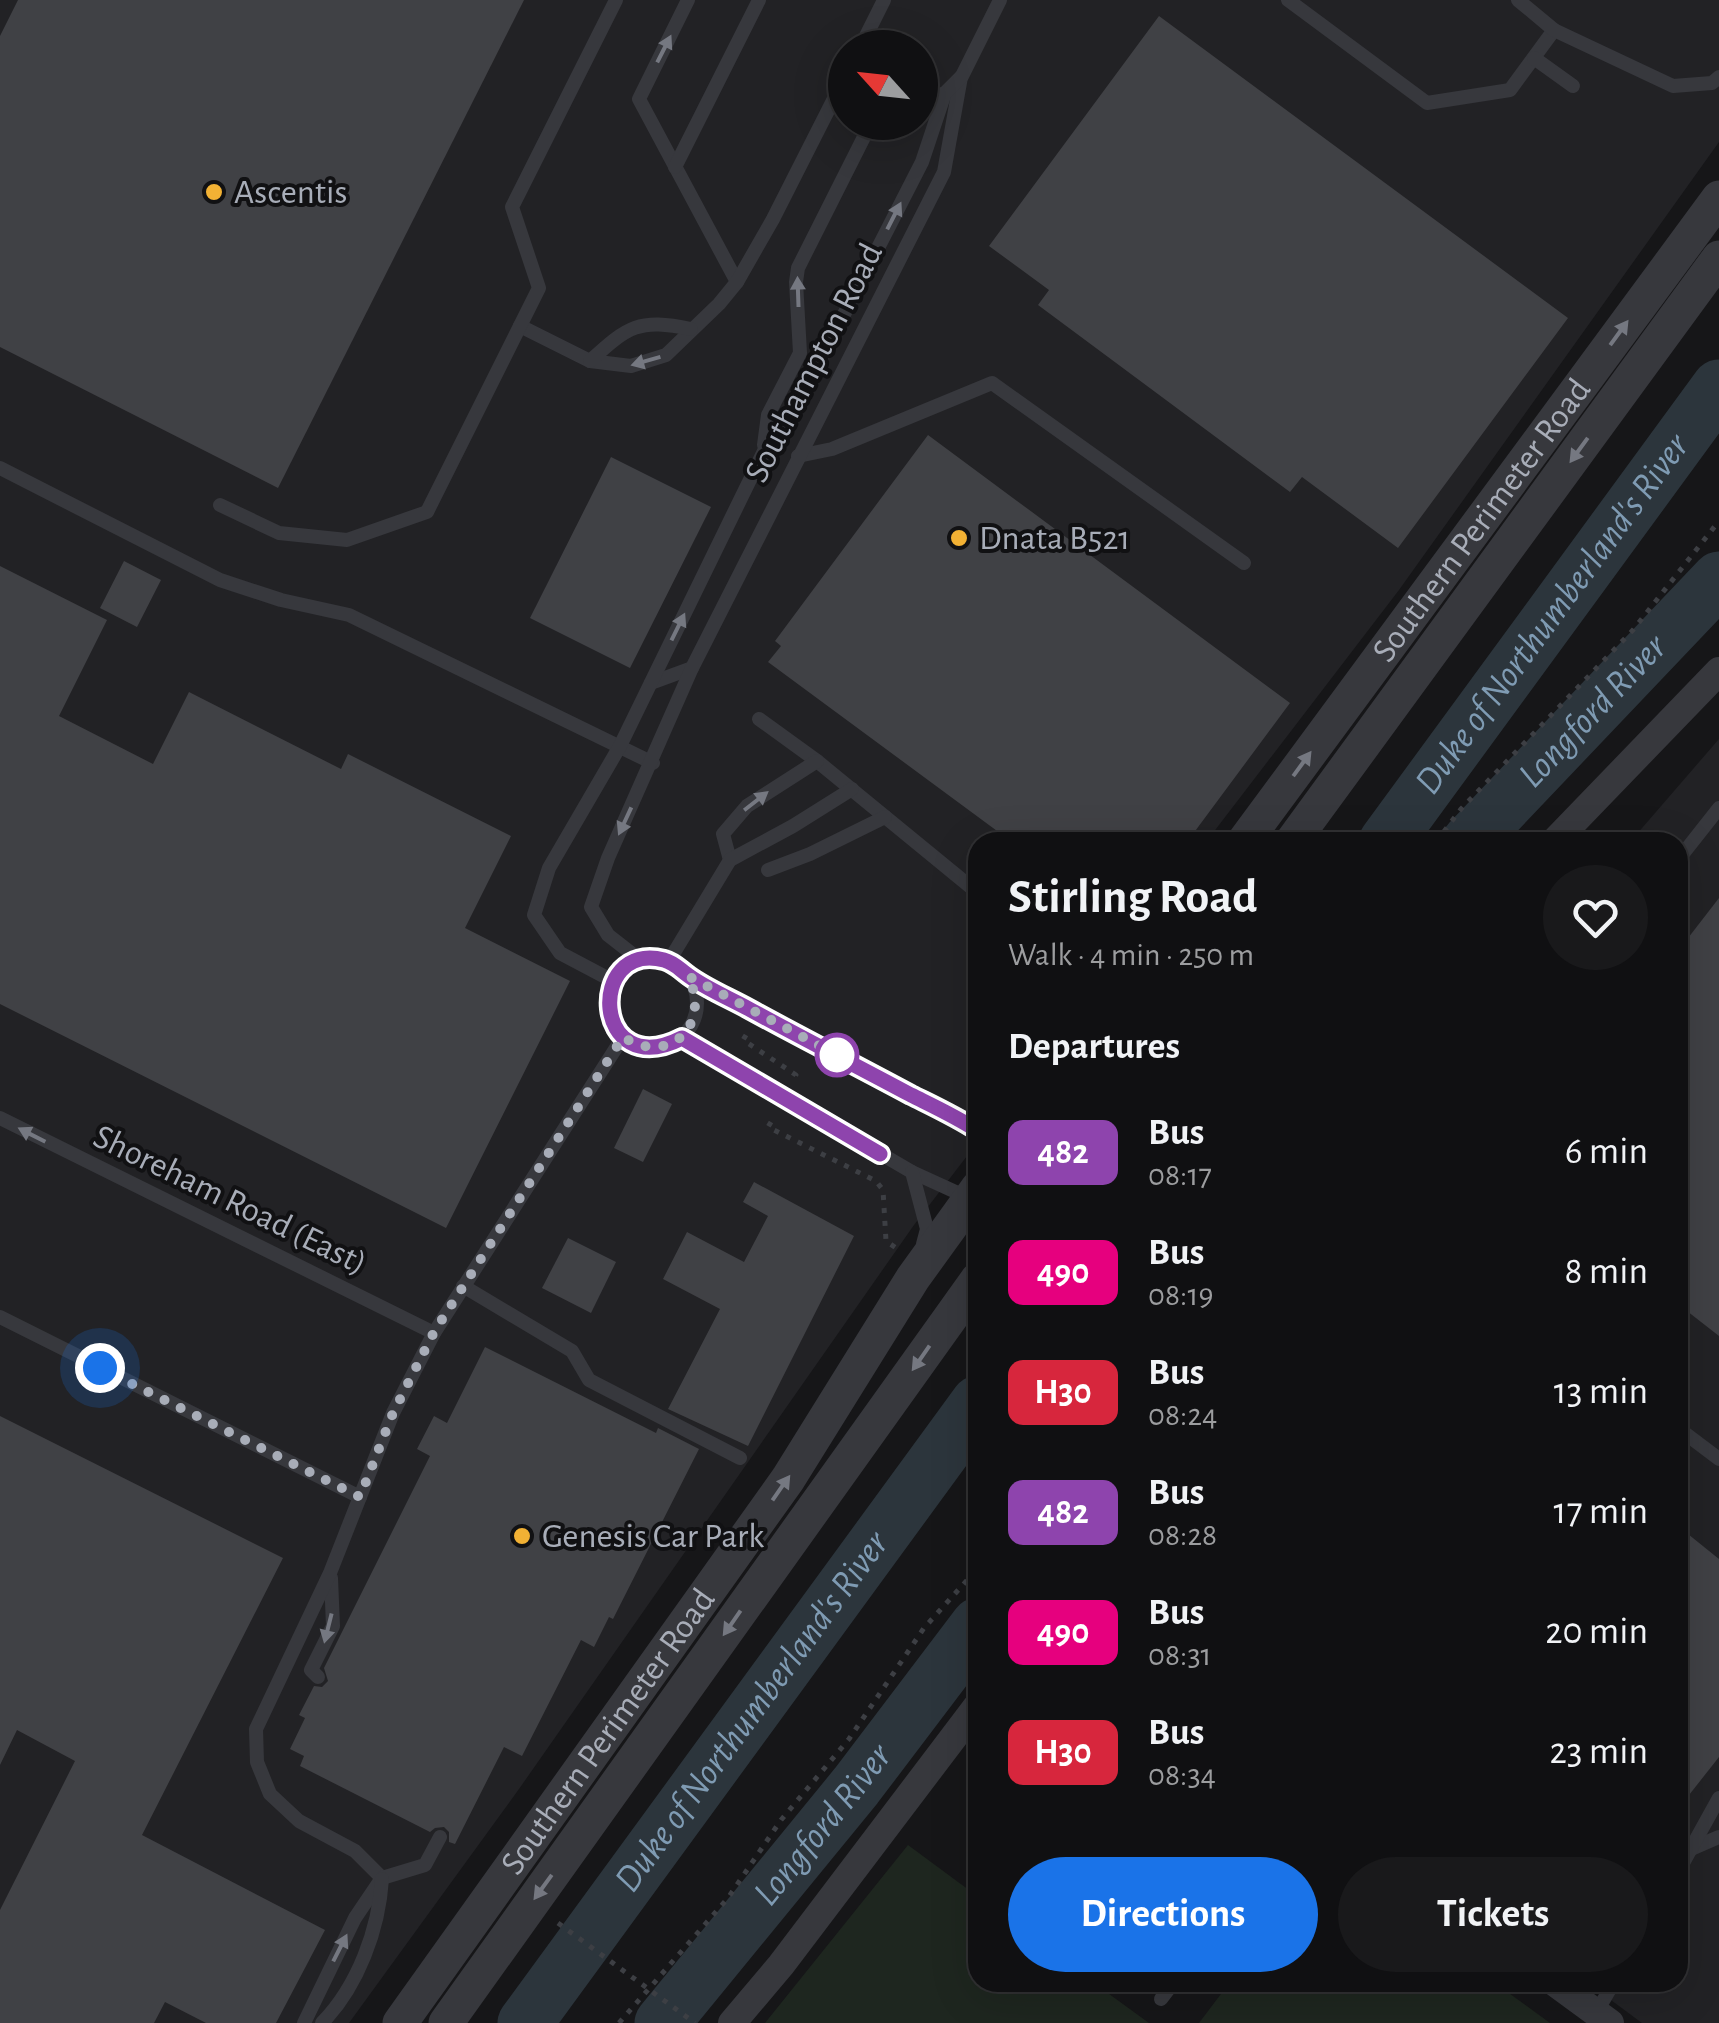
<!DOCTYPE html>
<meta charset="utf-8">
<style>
:root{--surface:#101012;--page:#19191b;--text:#f1f3f6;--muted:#9c9d9f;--line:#303032;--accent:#1a73e8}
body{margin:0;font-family:"Alegreya Sans",sans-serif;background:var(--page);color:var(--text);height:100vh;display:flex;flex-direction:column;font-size:38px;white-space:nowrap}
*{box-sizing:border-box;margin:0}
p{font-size:32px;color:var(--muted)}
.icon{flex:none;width:55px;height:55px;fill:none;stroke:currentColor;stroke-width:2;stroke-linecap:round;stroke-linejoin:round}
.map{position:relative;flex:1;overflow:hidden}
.side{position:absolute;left:968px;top:832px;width:720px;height:1160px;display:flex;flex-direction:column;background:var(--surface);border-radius:30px;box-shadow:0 10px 40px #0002,0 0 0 2px var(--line)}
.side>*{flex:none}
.badge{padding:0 20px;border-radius:15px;font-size:35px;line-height:65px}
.needle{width:65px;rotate:297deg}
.fabs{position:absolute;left:828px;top:30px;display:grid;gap:20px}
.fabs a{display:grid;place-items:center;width:110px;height:110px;border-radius:50%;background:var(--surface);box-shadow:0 10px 40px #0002,0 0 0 2px var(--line);font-size:50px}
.you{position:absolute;width:50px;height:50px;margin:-25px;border:8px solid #fff;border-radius:50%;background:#1a73e8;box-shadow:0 0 0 15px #1a73e833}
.map>.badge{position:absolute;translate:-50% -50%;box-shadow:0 0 0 5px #fff}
h2{padding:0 40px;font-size:38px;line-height:90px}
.round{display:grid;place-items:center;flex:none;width:105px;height:105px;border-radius:52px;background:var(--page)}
.head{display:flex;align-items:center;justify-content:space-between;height:170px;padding:0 40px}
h1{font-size:48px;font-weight:700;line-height:75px}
.primary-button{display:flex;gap:20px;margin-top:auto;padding:20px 40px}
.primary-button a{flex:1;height:115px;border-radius:60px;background:var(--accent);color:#fff;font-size:40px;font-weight:700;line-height:115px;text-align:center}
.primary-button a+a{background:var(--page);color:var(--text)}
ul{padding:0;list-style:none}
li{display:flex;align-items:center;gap:30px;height:120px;padding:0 40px}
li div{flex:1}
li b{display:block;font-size:38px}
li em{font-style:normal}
li .badge{min-width:110px;font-weight:700;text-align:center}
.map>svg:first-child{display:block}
.built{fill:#222225;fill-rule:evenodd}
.green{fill:#1e261f}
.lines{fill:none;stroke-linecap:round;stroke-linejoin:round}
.river{stroke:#2c353c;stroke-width:55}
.building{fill:#404145}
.path{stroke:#3d3f44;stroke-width:5;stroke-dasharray:5 8;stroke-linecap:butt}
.service{stroke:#37383d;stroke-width:14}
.minor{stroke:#37383d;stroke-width:28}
.tertiary{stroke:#37383d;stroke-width:35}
.oneway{fill:#757881}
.line-casing{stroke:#fff;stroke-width:22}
.line{stroke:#8e44ad;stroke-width:15}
.walk{stroke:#a8adb8;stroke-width:10;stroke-dasharray:0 18}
.poi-dot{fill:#f2b134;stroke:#111113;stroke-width:4}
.stop-dot{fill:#fff;stroke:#8e44ad;stroke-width:5}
.labels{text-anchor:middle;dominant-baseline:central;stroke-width:8;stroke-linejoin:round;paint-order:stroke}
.poi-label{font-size:35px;fill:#a8adb8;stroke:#111113;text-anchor:start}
.street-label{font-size:35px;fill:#a8adb8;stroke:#111113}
.water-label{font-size:38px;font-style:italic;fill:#7f9bb3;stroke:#111113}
</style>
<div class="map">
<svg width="1719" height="2023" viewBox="0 0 1719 2023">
<rect width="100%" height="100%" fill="#161618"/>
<g class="built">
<path d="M0,0H1719V142L1399,590L1206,842H978L977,1143L914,1225L519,1789L349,2023H0ZM845,48H920V122H845Z"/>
<path d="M1719,739V2023H1642L1588,1983L1678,1982V842H1630Z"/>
</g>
<g class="green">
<path d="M908,1845L977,1896L978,1982L1094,1983L1149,2023H765Z"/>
<path d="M1230,1982L1495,1983L1550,2023H1199Z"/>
</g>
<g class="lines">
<g class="river">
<path id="s1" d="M1386,842L1719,387"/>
<path id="s2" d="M1469,842L1719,579"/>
<path id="s3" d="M525,2023L978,1403"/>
<path id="s4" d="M662,2023L856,1786L978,1625"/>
</g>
</g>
<g class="building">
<path d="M18,0H524L278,488L0,347V36Z"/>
<path d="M1159,16L1568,318L1398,548L1302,477L1290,492L1038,305L1049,290L989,246Z"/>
<path d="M928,435L1290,703L1187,842H1012L768,662L781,646L775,641Z"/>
<path d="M611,457L711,507L630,668L530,618Z"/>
<path d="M124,561L161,580L137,627L100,608Z"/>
<path d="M0,566L107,620L59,716L153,764L189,692L341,769L348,754L511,836L465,928L570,981L446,1228L0,1004Z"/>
<path d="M1719,898V1336L1678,1304V951Z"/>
<path d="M643,1089L672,1104L643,1162L614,1148Z"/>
<path d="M754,1182L854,1236L748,1446L668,1409L720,1309L663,1279L687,1232L744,1262L768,1216L743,1202Z"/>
<path d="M568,1238L616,1262L591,1313L542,1288Z"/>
<path d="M485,1347L656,1433L658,1428L699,1449L613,1619L609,1617L594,1647L581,1640L522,1756L504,1747L455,1844L449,1842V1832L444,1827L435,1828L430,1832L300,1766L304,1756L290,1749L305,1718L299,1715L314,1686L322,1687L328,1681L324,1668L430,1456L417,1449L434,1416L447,1423Z"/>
<path d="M0,1416L283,1558L142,1835L325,1930L276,2023H206L165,2002L154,2023H0V1910L75,1761L17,1730L0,1765Z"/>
<path d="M1678,1526L1719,1559V1757L1678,1809Z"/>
</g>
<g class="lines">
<g class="path">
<path d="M1436,842L1461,809L1633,630L1719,521"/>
<path d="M746,1035L743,1040L796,1075L795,1077"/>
<path d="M771,1122L768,1127L876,1181L883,1190L886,1241L896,1248"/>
<path d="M558,1923L695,2023"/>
<path d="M619,2023L728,1898L781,1820L849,1739L924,1628L978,1568"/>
</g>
<g class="service">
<path d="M688,0L639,99L737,282"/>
<path d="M1288,0L1427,103L1510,90L1554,30"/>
<path d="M1518,0L1554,30L1673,86L1712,83L1719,77"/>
<path d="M860,48L884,0"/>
<path d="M1534,58L1573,86"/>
<path d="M920,102L945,93"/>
<path d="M675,167L759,0"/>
<path d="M520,326L590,361L631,366L666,355L719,304L737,282L773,219L845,77"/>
<path d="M590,361C628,326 639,318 691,329"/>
<path d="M764,445L768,415L800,353L796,282L798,268L866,133L880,122"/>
<path d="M798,456L832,449L992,383L1244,563"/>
<path d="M0,468L220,580L281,600L349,615L653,763"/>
<path d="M220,505L279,533L347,540L427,512L539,288L512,207L616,0"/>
<path d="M651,683L692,668"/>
<path d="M759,719L817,761L978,893"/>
<path d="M730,860L723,834L747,806L817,761"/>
<path d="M1678,860L1719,808"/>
<path d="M768,870L810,854L885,817"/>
<circle cx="652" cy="1003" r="45"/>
<path d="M640,960L608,935L591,907L608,858L692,668L944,172L961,77"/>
<path d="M669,961L730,860L793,826L852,789"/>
<path d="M689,976L978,1131"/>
<path d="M613,981L560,953L534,915L549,868L620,746L764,451L815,371L922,162L945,93L962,76L1000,0"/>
<path d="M681,1037L912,1172L969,1198"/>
<path d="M0,1118L434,1333"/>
<path d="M912,1172L927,1229L923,1244"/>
<path d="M463,1286L572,1351L589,1380L740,1458"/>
<path d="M0,1317L360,1497"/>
<path d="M1678,1428L1719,1459"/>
<path d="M318,1677L311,1670L333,1626L331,1578"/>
<path d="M1691,1849L1719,1837"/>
<path d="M1678,1872L1719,1798"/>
<path d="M382,1878L355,1851L299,1821L270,1794L257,1762L256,1729L330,1573L393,1413L434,1333L623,1037"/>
<path d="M1161,1999L1174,1982"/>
<path d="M1596,2013L1614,1982"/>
<path d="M304,2023L355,1918L382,1878L425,1865L440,1837"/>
<path d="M322,2023C358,1986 379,1929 382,1879"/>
</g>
<g class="minor">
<path d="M1554,842L1719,671"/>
<path d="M1554,1982L1610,2023"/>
<path d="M732,2023L781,1965L978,1705"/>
</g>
<g class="tertiary">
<path id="s5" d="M1244,842L1719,198"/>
<path d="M1292,842L1719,258"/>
<path id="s6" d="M400,2023L788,1479L913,1278L978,1188"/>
<path d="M446,2023L978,1279"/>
</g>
</g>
<defs><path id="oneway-solid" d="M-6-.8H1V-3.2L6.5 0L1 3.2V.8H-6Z" transform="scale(2.5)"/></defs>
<g class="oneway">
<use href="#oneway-solid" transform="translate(664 49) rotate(-63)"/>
<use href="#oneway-solid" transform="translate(894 216) rotate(-63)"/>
<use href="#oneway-solid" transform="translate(798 292) rotate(-92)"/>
<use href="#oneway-solid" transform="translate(1619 333) rotate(-54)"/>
<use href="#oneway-solid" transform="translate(646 361) rotate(164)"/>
<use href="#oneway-solid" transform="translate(1579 450) rotate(126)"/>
<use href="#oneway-solid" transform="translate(678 627) rotate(-64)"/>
<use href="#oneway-solid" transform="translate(1302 764) rotate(-54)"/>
<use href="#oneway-solid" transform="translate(756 801) rotate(-38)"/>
<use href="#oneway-solid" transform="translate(625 821) rotate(115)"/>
<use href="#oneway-solid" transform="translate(32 1135) rotate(-153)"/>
<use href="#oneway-solid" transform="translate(921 1358) rotate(125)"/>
<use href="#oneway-solid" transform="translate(781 1488) rotate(-55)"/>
<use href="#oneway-solid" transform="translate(732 1623) rotate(125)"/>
<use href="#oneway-solid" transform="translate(328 1628) rotate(104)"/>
<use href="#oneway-solid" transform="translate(543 1887) rotate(126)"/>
<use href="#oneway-solid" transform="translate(340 1948) rotate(-63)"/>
</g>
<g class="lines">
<g class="line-casing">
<path id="line" d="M880,1154L682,1038C592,1084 586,940 664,960C675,963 679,969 689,976C707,989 729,998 749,1009C802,1038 857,1066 911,1095C933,1106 957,1117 978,1131"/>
</g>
<use href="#line" class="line"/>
<path class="walk" d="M100,1368L360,1497L393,1413L434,1332L623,1037C670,1067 712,1024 688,976L837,1055"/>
</g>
<g class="poi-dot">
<circle cx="214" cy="192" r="10"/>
<circle cx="959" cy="538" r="10"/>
<circle cx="522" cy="1536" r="10"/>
</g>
<circle class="stop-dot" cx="837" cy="1055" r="20"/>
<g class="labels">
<g class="poi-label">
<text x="234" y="192">Ascentis</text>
<text x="979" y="538">Dnata B521</text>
<text x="542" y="1536">Genesis Car Park</text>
</g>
<g class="street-label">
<text transform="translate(814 363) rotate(-63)">Southampton Road</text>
<text stroke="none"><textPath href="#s5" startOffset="400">Southern Perimeter Road</textPath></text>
<text transform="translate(230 1200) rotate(26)">Shoreham Road (East)</text>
<text stroke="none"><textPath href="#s6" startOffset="358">Southern Perimeter Road</textPath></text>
</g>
<g class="water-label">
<text stroke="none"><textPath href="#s1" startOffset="282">Duke of Northumberland's River</textPath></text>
<text stroke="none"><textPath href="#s2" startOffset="180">Longford River</textPath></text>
<text stroke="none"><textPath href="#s3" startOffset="385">Duke of Northumberland's River</textPath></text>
<text stroke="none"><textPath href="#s4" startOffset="255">Longford River</textPath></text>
</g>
</g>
</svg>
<div class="fabs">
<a><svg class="needle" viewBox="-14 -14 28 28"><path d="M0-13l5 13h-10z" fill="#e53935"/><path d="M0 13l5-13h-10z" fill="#9c9d9f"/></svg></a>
</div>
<div class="you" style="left:100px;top:1368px"></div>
<section class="side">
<div class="head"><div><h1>Stirling Road</h1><p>Walk · 4 min · 250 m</p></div><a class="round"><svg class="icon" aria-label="heart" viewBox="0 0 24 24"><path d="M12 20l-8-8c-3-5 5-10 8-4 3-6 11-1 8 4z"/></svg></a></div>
<h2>Departures</h2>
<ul>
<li><span class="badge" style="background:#8e44ad;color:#fff">482</span><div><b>Bus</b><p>08:17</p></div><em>6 min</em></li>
<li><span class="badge" style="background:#e6007e;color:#fff">490</span><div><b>Bus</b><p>08:19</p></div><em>8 min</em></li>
<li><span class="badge" style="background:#d7263d;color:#fff">H30</span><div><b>Bus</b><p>08:24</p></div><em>13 min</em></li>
<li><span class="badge" style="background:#8e44ad;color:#fff">482</span><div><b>Bus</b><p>08:28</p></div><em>17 min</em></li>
<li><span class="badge" style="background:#e6007e;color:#fff">490</span><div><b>Bus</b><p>08:31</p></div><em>20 min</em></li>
<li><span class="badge" style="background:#d7263d;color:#fff">H30</span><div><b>Bus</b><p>08:34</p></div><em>23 min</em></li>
</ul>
<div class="primary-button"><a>Directions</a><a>Tickets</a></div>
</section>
</div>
